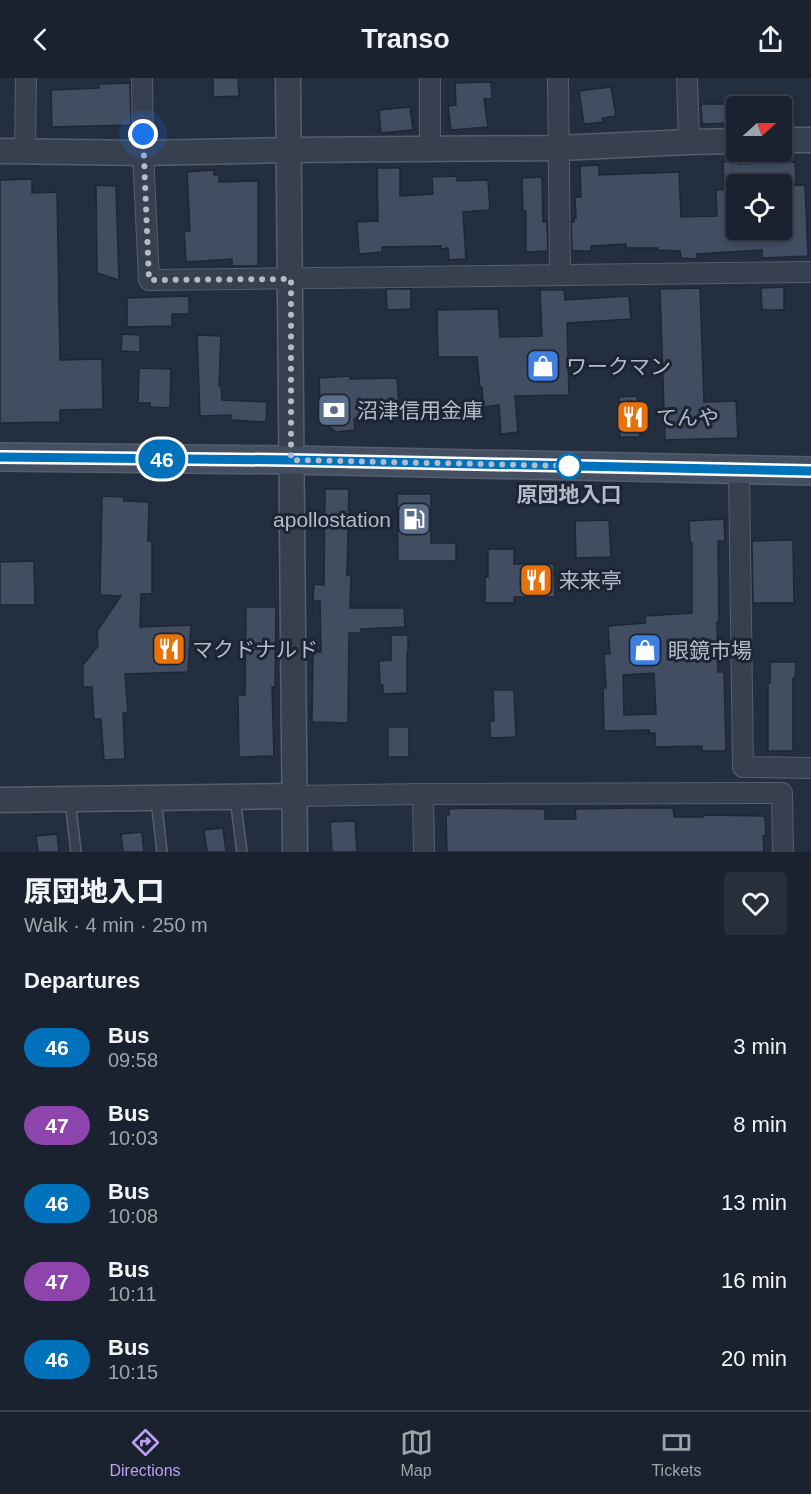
<!DOCTYPE html>
<meta charset="utf-8">
<style>
:root{--surface:#1a222f;--page:#272f3b;--text:#f1f3f6;--muted:#9fa4aa;--line:#383f4b;--accent:#bca0f2}
body{margin:0;font-family:Helvetica,"Noto Sans JP",sans-serif;background:var(--page);color:var(--text);height:100vh;display:flex;flex-direction:column;font-size:22px;white-space:nowrap}
*{box-sizing:border-box;margin:0}
p{font-size:20px;color:var(--muted)}
.icon{flex:none;width:33px;height:33px;fill:none;stroke:currentColor;stroke-width:2;stroke-linecap:round;stroke-linejoin:round}
.map{position:relative;height:774px;overflow:hidden}
.details{display:flex;flex-direction:column;background:var(--surface);flex:1}
.details>*{flex:none}
.badge{padding:0 12px;border-radius:20px;font-size:21px;line-height:39px}
.needle{width:39px;rotate:69deg}
.tools{position:absolute;left:726px;top:18px;display:grid;gap:12px}
.tools a{display:grid;place-items:center;width:66px;height:66px;border-radius:6px;background:var(--surface);box-shadow:0 3px 9px #0003,0 0 0 2px var(--line);font-size:30px}
.you{position:absolute;width:30px;height:30px;margin:-15px;border:4px solid #fff;border-radius:50%;background:#1a73e8;box-shadow:0 0 0 9px #1a73e833}
.map>.badge{position:absolute;translate:-50% -50%;box-shadow:0 0 0 3px #fff}
h2{padding:0 24px;font-size:22px;line-height:54px}
.round{display:grid;place-items:center;flex:none;width:63px;height:63px;border-radius:6px;background:var(--page)}
.summary{display:flex;align-items:center;justify-content:space-between;height:102px;padding:0 24px}
h1{font-size:28px;font-weight:800;line-height:45px}
ul{padding:0;list-style:none}
li{display:flex;align-items:center;gap:18px;height:78px;padding:0 24px}
li div{flex:1}
li b{display:block;font-size:22px}
li em{font-style:normal}
li .badge{min-width:66px;font-weight:700;text-align:center}
header{display:flex;justify-content:space-between;align-items:center;height:78px;padding:0 24px;background:var(--surface);font-size:27px;font-weight:800}
.tabs{display:flex;justify-content:space-around;align-items:center;height:84px;border-top:2px solid var(--line);background:var(--surface);font-size:16px;color:var(--muted)}
.tabs a{display:grid;justify-items:center;gap:3px}
.tabs .active{color:var(--accent)}
.map>svg:first-child{display:block}
.building{fill:#424d61;stroke:#1e2736;stroke-width:1.5;fill-rule:evenodd}
.lines{fill:none;stroke-linecap:round;stroke-linejoin:round}
.service-casing{stroke:#555e6d;stroke-width:12}
.minor-casing{stroke:#555e6d;stroke-width:22}
.tertiary-casing{stroke:#555e6d;stroke-width:27}
.secondary-casing{stroke:#555e6d;stroke-width:30}
.service{stroke:#37404f;stroke-width:9}
.minor{stroke:#37404f;stroke-width:20}
.tertiary{stroke:#37404f;stroke-width:24}
.secondary{stroke:#454f62;stroke-width:27}
.line-casing{stroke:#fff;stroke-width:14}
.line{stroke:#0072bc;stroke-width:9}
.walk{stroke:#b3bbca;stroke-width:6;stroke-dasharray:0 10.8}
.stop-dot{fill:#fff;stroke:#0072bc;stroke-width:3}
.labels{text-anchor:middle;dominant-baseline:central;stroke-width:6;stroke-linejoin:round;paint-order:stroke}
.poi-label{font-size:21px;fill:#b3bbca;stroke:#1c2534;text-anchor:start}
.stop-label{font-size:21px;font-weight:bold;fill:#b3bbca;stroke:#1c2534}
</style>
<header><svg class="icon" aria-label="back" viewBox="0 0 24 24"><path d="M15 5l-7 7 7 7"/></svg>Transo<svg class="icon" aria-label="share" viewBox="0 0 24 24"><path d="M12 15V3M7 8l5-5 5 5M5 13v7h14v-7"/></svg></header>
<div class="map">
<svg width="811" height="774" viewBox="0 0 811 774">
<rect width="100%" height="100%" fill="#232e3f"/>
<g class="building">
<path d="M213,0H238L239,18L213,19Z"/>
<path d="M491,4L492,21H484L488,49L451,52L448,28L456,27L455,5Z"/>
<path d="M130,5L131,47L52,49L51,12L99,10V6Z"/>
<path d="M611,9L616,38L602,40L603,44L584,46L579,13Z"/>
<path d="M701,26H736V45L702,46Z"/>
<path d="M410,29L413,52L381,55L379,32Z"/>
<path d="M739,83V86L795,84L796,106H724L723,84Z"/>
<path d="M599,87V97L679,94L681,139L717,138L716,112L736,111V152H782V108L805,107L808,178L762,180V172L697,176V181L681,180L680,173L658,172V170H626V166L591,168V173H572L571,144H574V140H576L575,119H581L580,88Z"/>
<path d="M377,90H400V118L433,116L432,99L457,98V103L488,102L490,132L463,134L466,181L449,182L448,170L441,171V168L382,169V174L359,176L357,144L378,143Z"/>
<path d="M214,92V97H219V104L258,103V188H232V181L186,184L184,153H190L187,94Z"/>
<path d="M542,99L543,144H547L548,173L526,174V133H523L522,100Z"/>
<path d="M32,101V115L57,114L60,282L102,281L103,331L60,332V344L0,345V102Z"/>
<path d="M96,107L116,108L119,202L97,195Z"/>
<path d="M784,209V232H762L761,210Z"/>
<path d="M700,210L704,324L736,323L738,360L665,362L660,211Z"/>
<path d="M386,211H411V231L387,232Z"/>
<path d="M540,212H564L565,222L629,218L631,241L567,245L569,317L515,318L518,354L501,356L499,327L483,329L482,309L480,310L477,279H438L437,232L498,231L500,259L542,258Z"/>
<path d="M189,218V236H172V248L127,249V220Z"/>
<path d="M122,256L140,257V274L121,273Z"/>
<path d="M197,257L221,258L219,308H221L222,322L267,324L266,344L231,342V337L200,338Z"/>
<path d="M139,290L171,291L170,330L150,329V325H138Z"/>
<path d="M350,298V301L397,300L400,340L354,341L355,352L336,354L321,342L319,300Z"/>
<path d="M637,318L640,359H620L619,319Z"/>
<path d="M325,411H349L347,497H351L350,530H404L405,549L361,551V555H349L348,645L312,644L313,574H321L320,523H313L314,506L324,507Z"/>
<path d="M397,416H431V465H456V483H398Z"/>
<path d="M102,418L124,419V423L149,424L148,463H152V516H141L140,549L191,547L188,594L125,596L128,634L123,635L125,681L104,682L101,641H94L92,609H83V587L98,568L97,553L121,518L100,517Z"/>
<path d="M724,441L725,463H718L719,544H717L718,594H724L726,673H702V668L655,669V655H649V652L604,653L603,610H606L604,576H610L608,548L645,545V538L692,535V465H690L689,443ZM654,595L656,636L624,637L623,597Z"/>
<path d="M609,442L611,479L576,480L575,443Z"/>
<path d="M793,462L794,525H753L752,463Z"/>
<path d="M488,471H514V486H554L555,519H514V525H485V499H488Z"/>
<path d="M34,483L35,527H0V484Z"/>
<path d="M246,529H276L275,609H272L274,678L239,679L238,617H245Z"/>
<path d="M391,557H408V574H407V615L383,616V607H380L379,583L391,582Z"/>
<path d="M770,584H796L795,600H793V673H768V605H770Z"/>
<path d="M493,612H514L516,659L490,660V643H494Z"/>
<rect x="388" y="649" width="21" height="30"/>
<path d="M468,730L545,731V741H576L575,731L634,730H673L674,739H703V737L763,738L765,739L766,758H763L764,774H447L446,737H449V731Z"/>
<path d="M355,743L357,774H332L330,744Z"/>
<path d="M223,750L226,774H207L204,752Z"/>
<path d="M142,754L144,774H123L121,756Z"/>
<path d="M57,756L59,774H38L36,758Z"/>
</g>
<g class="lines">
<g class="service-casing">
<g id="service">
<path d="M235,720L242,774"/>
<path d="M156,721L162,774"/>
<path d="M70,722L76,774"/>
</g>
</g>
<g class="minor-casing">
<g id="minor">
<path d="M142,0L143,75L149,202L811,194"/>
<path d="M430,0V71"/>
<path d="M558,0L560,196"/>
<path d="M687,0L689,64"/>
<path d="M25,73L26,0"/>
<path d="M739,392L743,689L811,690"/>
<path d="M423,716L424,774"/>
<path d="M295,718L423,716L782,715L783,774"/>
</g>
</g>
<g class="tertiary-casing">
<g id="tertiary">
<path d="M288,0C291,258 294,516 295,774"/>
<path d="M782,62H811"/>
<path d="M0,73L143,75L289,72L559,70L689,64L736,63"/>
<path d="M0,722L295,718"/>
</g>
</g>
<g class="secondary-casing">
<path id="secondary" d="M0,379L291,382L811,393"/>
</g>
<use href="#service" class="service"/>
<use href="#minor" class="minor"/>
<use href="#tertiary" class="tertiary"/>
<use href="#secondary" class="secondary"/>
</g>
<g class="lines">
<g class="line-casing">
<path id="line" d="M0,379L291,382L811,393"/>
</g>
<use href="#line" class="line"/>
<path class="walk" d="M143,56L149,202L291,201V382L574,388H569"/>
</g>
<defs>
<g id="shop-square" transform="scale(1.725)"><rect x="-9" y="-9" width="18" height="18" rx="4" fill="#3f7fe0" stroke="#1c2534"/><path d="M-5-2.5h2.3a2.7 3.5 0 0 1 5.4 0H5L5.5 6h-11ZM-1.5-2.5h3a1.5 2.3 0 0 0-3 0Z" fill="#fff"/></g>
<g id="bank-square" transform="scale(1.725)"><rect x="-9" y="-9" width="18" height="18" rx="4" fill="#5c6f8a" stroke="#1c2534"/><path d="M-6-4H6V4H-6ZM0-2.3a2.3 2.3 0 1 0 0 4.6a2.3 2.3 0 1 0 0-4.6Z" fill="#fff"/></g>
<g id="restaurant-square" transform="scale(1.725)"><rect x="-9" y="-9" width="18" height="18" rx="4" fill="#e8710a" stroke="#1c2534"/><path d="M-5-6h1v4h1v-4h1v4h1v-4h1v5L-1.5 .5V6h-2V.5L-5-1ZM5-6V6H3V1.5H1.5Q1.5-4 5-6Z" fill="#fff"/></g>
<g id="fuel-square" transform="scale(1.725)"><rect x="-9" y="-9" width="18" height="18" rx="4" fill="#5c6f8a" stroke="#1c2534"/><path d="M-5.5-6h7V0h2V4h1.3V-2.5L3-4.5l.8-.8L6-3V5H2.5V1h-1V6h-7ZM-4.2-4.7v3.2H.2V-4.7Z" fill="#fff"/></g>
</defs>
<g fill-rule="evenodd">
<use href="#shop-square" x="543" y="288"/>
<use href="#bank-square" x="334" y="332"/>
<use href="#restaurant-square" x="633" y="339"/>
<use href="#fuel-square" x="414" y="441"/>
<use href="#restaurant-square" x="536" y="502"/>
<use href="#restaurant-square" x="169" y="571"/>
<use href="#shop-square" x="645" y="572"/>
</g>
<circle class="stop-dot" cx="569" cy="388" r="12"/>
<g class="labels">
<g class="poi-label">
<text x="566" y="288">ワークマン</text>
<text x="357" y="332">沼津信用金庫</text>
<text x="656" y="339">てんや</text>
<text x="391" y="441" text-anchor="end">apollostation</text>
<text x="559" y="502">来来亭</text>
<text x="192" y="571">マクドナルド</text>
<text x="668" y="572">眼鏡市場</text>
</g>
<g class="stop-label">
<text x="569" y="416">原団地入口</text>
</g>
</g>
</svg>
<div class="tools">
<a><svg class="needle" viewBox="-14 -14 28 28"><path d="M0-13l5 13h-10z" fill="#e53935"/><path d="M0 13l5-13h-10z" fill="#9fa4aa"/></svg></a>
<a><svg class="icon" aria-label="locate" viewBox="0 0 24 24"><circle cx="12" cy="12" r="6"/><path d="M12 2v4M12 18v4M2 12h4M18 12h4"/></svg></a>
</div>
<div class="you" style="left:143px;top:56px"></div>
<b class="badge" style="left:162px;top:381px;background:#0072bc;color:#fff">46</b>
</div>
<section class="details">
<div class="summary"><div><h1>原団地入口</h1><p>Walk · 4 min · 250 m</p></div><a class="round"><svg class="icon" aria-label="heart" viewBox="0 0 24 24"><path d="M12 20l-8-8c-3-5 5-10 8-4 3-6 11-1 8 4z"/></svg></a></div>
<h2>Departures</h2>
<ul>
<li><span class="badge" style="background:#0072bc;color:#fff">46</span><div><b>Bus</b><p>09:58</p></div><em>3 min</em></li>
<li><span class="badge" style="background:#8e44ad;color:#fff">47</span><div><b>Bus</b><p>10:03</p></div><em>8 min</em></li>
<li><span class="badge" style="background:#0072bc;color:#fff">46</span><div><b>Bus</b><p>10:08</p></div><em>13 min</em></li>
<li><span class="badge" style="background:#8e44ad;color:#fff">47</span><div><b>Bus</b><p>10:11</p></div><em>16 min</em></li>
<li><span class="badge" style="background:#0072bc;color:#fff">46</span><div><b>Bus</b><p>10:15</p></div><em>20 min</em></li>
</ul>
</section>
<nav class="tabs">
<a class="active"><svg class="icon" aria-label="directions" viewBox="0 0 24 24"><path d="M12 3l9 9-9 9-9-9zM9 14v-3h6M13 9l2 2-2 2"/></svg>Directions</a>
<a><svg class="icon" aria-label="map" viewBox="0 0 24 24"><path d="M3 6l6-2 6 2 6-2v14l-6 2-6-2-6 2zM9 4v14M15 6v14"/></svg>Map</a>
<a><svg class="icon" aria-label="tickets" viewBox="0 0 24 24"><path d="M3 7h18v10H3zM15 7v10"/></svg>Tickets</a>
</nav>
